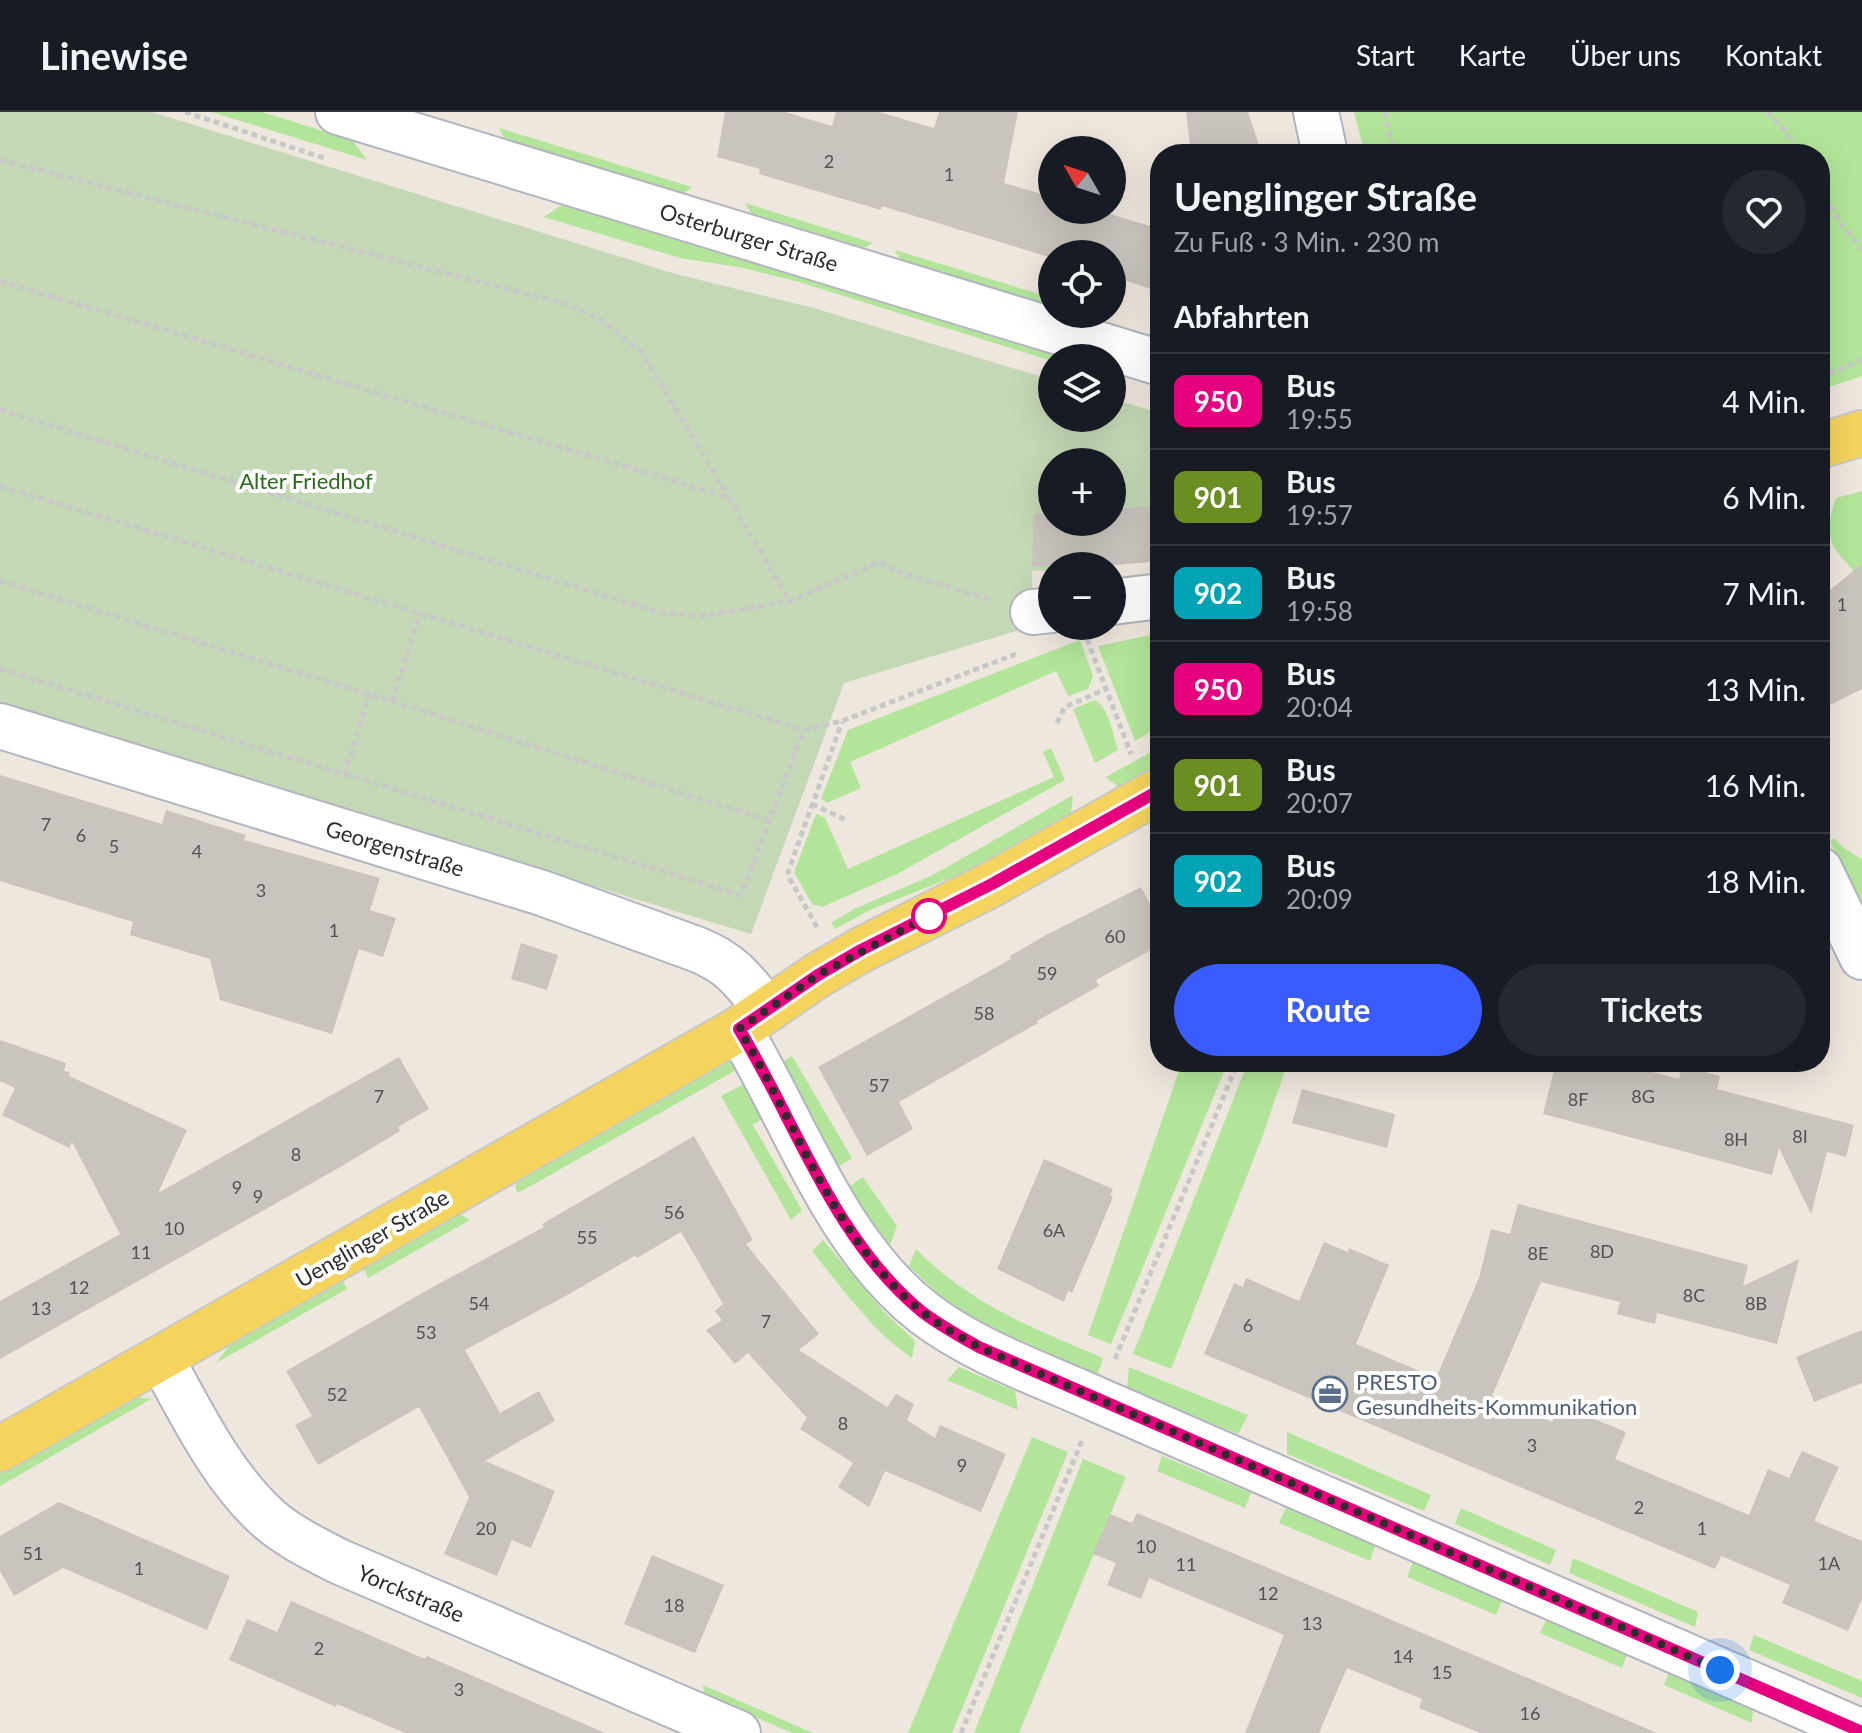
<!DOCTYPE html>
<html lang="de">
<meta charset="utf-8">
<style>
:root{--surface:#171b24;--page:#242831;--text:#f1f3f6;--muted:#9ea1a6;--line:#363941;--accent:#3a5bfe}
body{margin:0;font-family:Lato,sans-serif;background:var(--page);color:var(--text);height:100vh;display:flex;flex-direction:column;font-size:30px;white-space:nowrap}
*{box-sizing:border-box;margin:0}
p{font-size:26px;color:var(--muted)}
.icon{flex:none;width:44px;height:44px;fill:none;stroke:currentColor;stroke-width:2;stroke-linecap:round;stroke-linejoin:round}
.map{position:relative;flex:1;overflow:hidden}
.panel{position:absolute;left:1150px;top:32px;width:680px;height:928px;display:flex;flex-direction:column;background:var(--surface);border-radius:32px;box-shadow:0 8px 32px #0002}
.panel>*{flex:none}
.badge{padding:0 16px;border-radius:12px;font-size:28px;line-height:52px}
.needle{width:52px;rotate:309deg}
.fabs{position:absolute;left:1038px;top:24px;display:grid;gap:16px}
.fabs a{display:grid;place-items:center;width:88px;height:88px;border-radius:50%;background:var(--surface);box-shadow:0 8px 32px #0002;font-size:40px}
.you{position:absolute;width:40px;height:40px;margin:-20px;border:6px solid #fff;border-radius:50%;background:#1a73e8;box-shadow:0 0 0 12px #1a73e833}
.map>.badge{position:absolute;translate:-50% -50%;box-shadow:0 0 0 4px #fff}
h2{padding:0 24px;font-size:30px;line-height:72px}
.round{display:grid;place-items:center;flex:none;width:84px;height:84px;border-radius:42px;background:var(--page)}
.head{display:flex;align-items:center;justify-content:space-between;height:136px;padding:0 24px}
h1{font-size:38px;font-weight:700;line-height:60px}
.action{display:flex;gap:16px;margin-top:auto;padding:16px 24px}
.action a{flex:1;height:92px;border-radius:48px;background:var(--accent);color:#fff;font-size:32px;font-weight:700;line-height:92px;text-align:center}
.action a+a{background:var(--page);color:var(--text)}
ul{padding:0;list-style:none}
li{display:flex;align-items:center;gap:24px;height:96px;padding:0 24px;border-top:2px solid var(--line)}
li div{flex:1}
li b{display:block;font-size:30px}
li em{font-style:normal}
li .badge{min-width:88px;font-weight:700;text-align:center}
header{display:flex;align-items:center;gap:48px;box-sizing:border-box;height:112px;padding:0 40px;background:var(--surface);border-bottom:2px solid var(--line)}
header strong{font-size:38px}
nav{display:flex;gap:44px;margin-inline-start:auto;font-size:28px}
.map>svg:first-child{display:block}
.green{fill:#b2e599}
.cemetery{fill:#c5d8b5;fill-rule:evenodd}
.building{fill:#c9c4bd}
.lines{fill:none;stroke-linecap:round;stroke-linejoin:round}
.minor-casing{stroke:#b2b4c0;stroke-width:48}
.major-casing{stroke:#c8c8c8;stroke-width:48}
.path{stroke:#c8c8c8;stroke-width:5;stroke-dasharray:6 4;stroke-linecap:butt}
.minor{stroke:#fff;stroke-width:44}
.major{stroke:#f4d45c;stroke-width:44}
.line-casing{stroke:#fff;stroke-width:18}
.line{stroke:#e6007e;stroke-width:12}
.walk{stroke:#2c2c2c;stroke-width:8;stroke-dasharray:0 14.4}
.stop-dot{fill:#fff;stroke:#e6007e;stroke-width:4}
.labels{text-anchor:middle;dominant-baseline:central;stroke-width:8;stroke-linejoin:round;paint-order:stroke}
.number-label{font-size:18px;fill:#535250}
.street-label{font-size:22px;fill:#2c2c2c;stroke:#fff}
.park-label{font-size:22px;fill:#286c19;stroke:#fff}
.service-label{font-size:22px;fill:#4e5e75;stroke:#fff;text-anchor:start}
</style>
<header>
<strong>Linewise</strong>
<nav><a>Start</a><a>Karte</a><a>Über uns</a><a>Kontakt</a></nav>
</header>
<div class="map">
<svg width="1862" height="1621" viewBox="0 0 1862 1621">
<rect width="100%" height="100%" fill="#eee7de"/>
<g class="green">
<path d="M212,0H262L352,28L367,48Z"/>
<path d="M1354,0H1862V264L1820,278V42H1365Z"/>
<path d="M499,16L692,75L682,83L505,28Z"/>
<path d="M745,91L873,131L862,137L753,104Z"/>
<path d="M562,93L1063,246H1052V249L799,170L739,155L680,146L544,105Z"/>
<path d="M895,138L1052,186V194L901,149Z"/>
<path d="M1862,379V468C1834,436 1820,431 1836,386Z"/>
<path d="M1160,521V614L1135,629L1098,534Z"/>
<path d="M1080,528L1093,564L1088,577L1068,584L1056,559L850,650L861,676L827,691L821,687L848,618Z"/>
<path d="M1095,588C1109,596 1113,623 1118,638L1095,651L1073,597Z"/>
<path d="M1160,635V651L1118,675L1106,665Z"/>
<path d="M1051,636L1065,668L897,762L822,795L812,792L794,760L816,702L825,706L848,757L1054,665L1043,640Z"/>
<path d="M1073,683L1071,701L978,755L872,797L835,817L831,811L854,797L933,763Z"/>
<path d="M1834,726L1845,737L1862,747V797L1830,729Z"/>
<path d="M792,944L852,1046L835,1057L782,950Z"/>
<path d="M728,947H731L738,957L518,1081L515,1074L522,1064Z"/>
<path d="M1182,950H1228L1111,1232L1088,1223Z"/>
<path d="M1248,950H1288L1263,1023L1171,1257L1133,1242Z"/>
<path d="M744,972L763,1006L753,1013L802,1098L791,1108L721,984Z"/>
<path d="M863,1065L897,1114L890,1133L847,1076Z"/>
<path d="M452,1103H461L470,1108L368,1166L364,1158L369,1150Z"/>
<path d="M823,1128L884,1200L915,1229L912,1246C871,1218 843,1177 812,1139Z"/>
<path d="M916,1137C971,1193 1033,1216 1103,1246L1097,1264L983,1216L953,1196L909,1154Z"/>
<path d="M338,1168L344,1171L347,1177L216,1251L235,1226Z"/>
<path d="M959,1255L1015,1279L1018,1298L947,1268Z"/>
<path d="M1129,1255L1248,1303L1238,1322L1127,1276Z"/>
<path d="M136,1285L151,1287L0,1374V1360L122,1290Z"/>
<path d="M1287,1320L1431,1383L1424,1399L1287,1342Z"/>
<path d="M1032,1325L1068,1340L952,1621H908Z"/>
<path d="M1162,1344L1251,1381L1245,1396L1157,1359Z"/>
<path d="M1083,1347L1126,1365L1019,1621H974Z"/>
<path d="M1286,1396L1375,1434L1370,1449L1279,1411Z"/>
<path d="M1461,1396L1556,1438L1550,1453L1455,1412Z"/>
<path d="M1573,1446L1698,1500L1695,1515L1569,1461Z"/>
<path d="M1413,1450L1502,1488L1496,1503L1407,1465Z"/>
<path d="M1547,1506L1628,1540L1622,1556L1540,1521Z"/>
<path d="M1754,1523L1862,1569V1586L1749,1538Z"/>
<path d="M1670,1557L1753,1593L1752,1611L1664,1573Z"/>
<path d="M703,1573L813,1621H792L704,1583Z"/>
</g>
<path class="cemetery" d="M0,0H152L676,162L814,196L1052,268V306H1112V287L1160,301V449L1102,454H1052V458L1032,459L1033,514L844,571L751,822L0,595ZM1052,350H1112V410H1052Z"/>
<g class="building">
<path d="M725,0H785L832,14L836,0H879L934,16L939,0H1018L1004,71L1052,85V98H1097L1160,117V180L1112,164V142H1052V146L882,94L881,98L759,62L760,57L717,45Z"/>
<path d="M1186,0H1248L1262,42H1191Z"/>
<path d="M1160,394V449L1102,454H1032L1034,402L1052,401V410H1112V397Z"/>
<path d="M1862,452V577L1820,598V486Z"/>
<path d="M0,663L162,712L166,698L246,723L244,728L380,766L370,798L396,806L383,845L359,837L332,922L220,888L210,847L130,823L133,810L0,769Z"/>
<path d="M1141,775L1160,811V833L1096,868L1099,874L1037,909L1038,911L899,990L913,1017L867,1044L818,955L1011,847L1010,844L1046,823Z"/>
<path d="M521,831L558,843L547,878L511,867Z"/>
<path d="M0,928L66,951L64,959L70,960L69,964L187,1018L158,1081L399,945L429,997L398,1015L400,1019L342,1054L0,1247V1189L120,1122L72,1030L69,1036L2,1003L15,976L0,969Z"/>
<path d="M1556,950H1615L1679,967L1682,954L1720,964L1717,977L1854,1013L1846,1045L1827,1040L1811,1102L1779,1036L1772,1063L1543,1002Z"/>
<path d="M1302,977L1395,1002L1387,1036L1292,1011Z"/>
<path d="M694,1024L753,1128L746,1132L819,1222L799,1238L887,1295L896,1282L914,1292L907,1308L935,1326L940,1313L1006,1342L981,1400L885,1359L869,1395L838,1375L853,1351L800,1317L807,1306L748,1241L735,1252L706,1218L722,1208L715,1199L723,1192L681,1120L637,1146L636,1143L571,1181L465,1238L500,1301L539,1279L555,1309L485,1349L555,1379L531,1436L512,1428L497,1464L444,1442L469,1385L419,1295L318,1353L295,1313L312,1304L286,1259L431,1176L544,1115L542,1112Z"/>
<path d="M1044,1047L1113,1077L1110,1083L1113,1085L1100,1116L1072,1181L1068,1179L1064,1190L997,1157Z"/>
<path d="M1518,1092L1748,1153L1743,1174L1799,1147L1777,1232L1657,1201L1655,1212L1617,1202L1620,1190L1541,1170L1492,1284L1552,1310L1560,1293L1626,1320L1615,1347L1749,1403L1768,1357L1789,1366L1802,1339L1839,1355L1814,1409L1862,1429V1487L1848,1519L1782,1491L1790,1473L1721,1444L1715,1457L1204,1242L1234,1171L1243,1175L1246,1166L1299,1189L1324,1130L1348,1140L1349,1136L1389,1153L1356,1232L1436,1266L1479,1166L1491,1117L1510,1122Z"/>
<path d="M1862,1218V1271L1814,1290L1796,1245Z"/>
<path d="M59,1390L230,1464L207,1518L63,1456L14,1484L0,1459V1424Z"/>
<path d="M1137,1401L1345,1488L1657,1621H1480L1419,1596L1422,1587L1347,1556L1319,1621H1245L1284,1523L1149,1466L1141,1487L1107,1473L1116,1451L1093,1442L1110,1402L1132,1411Z"/>
<path d="M652,1443L724,1473L695,1541L624,1512Z"/>
<path d="M291,1489L425,1547L427,1544L605,1621H405L337,1592L336,1595L229,1548L247,1507L277,1520Z"/>
</g>
<g class="lines">
<g class="minor-casing">
<g id="minor">
<path d="M338,0L1160,251"/>
<path d="M1316,0L1325,42"/>
<path d="M1112,490L1160,484"/>
<path d="M1033,500L1052,498"/>
<path d="M0,614L542,781L696,837C732,851 744,869 767,898"/>
<path d="M1820,758L1862,845"/>
<path d="M739,917C795,1010 836,1133 924,1201C975,1240 1040,1262 1098,1288L1862,1620"/>
<path d="M161,1246C190,1299 223,1367 270,1408C290,1425 315,1437 338,1449L738,1621"/>
</g>
</g>
<g class="major-casing">
<g id="major">
<path d="M1820,334L1862,321"/>
<path d="M0,1337L739,917L818,863L861,838L992,772L1160,678"/>
</g>
</g>
<g class="path">
<path d="M185,0L324,46"/>
<path d="M1385,0L1393,42"/>
<path d="M1767,0L1787,21L1799,42"/>
<path d="M0,48L567,192L605,210L642,241L728,384"/>
<path d="M1820,76L1842,113L1862,138"/>
<path d="M0,169L728,385L790,489"/>
<path d="M1820,265L1862,248"/>
<path d="M0,298L661,501L704,504L790,489L880,450L896,459L992,488"/>
<path d="M0,374L804,618L842,609L1016,542"/>
<path d="M0,469L369,582L770,709"/>
<path d="M1087,527L1131,642"/>
<path d="M0,557L741,783L804,618"/>
<path d="M392,589L420,501"/>
<path d="M1057,611L1065,595L1106,577"/>
<path d="M345,663L369,582"/>
<path d="M812,692L846,708"/>
<path d="M817,815L790,767L788,760L842,610"/>
<path d="M1115,1247L1238,950"/>
<path d="M961,1621L1083,1326"/>
</g>
<use href="#minor" class="minor"/>
<use href="#major" class="major"/>
</g>
<g class="lines">
<g class="line-casing">
<path id="line" d="M1160,678L992,772L861,838L818,863L739,917C797,1012 833,1126 921,1199C939,1213 959,1224 979,1235L1862,1620"/>
</g>
<use href="#line" class="line"/>
<path class="walk" d="M929,804L940,798L818,863L739,917C797,1012 833,1126 921,1199C939,1213 959,1224 979,1235L1720,1558"/>
</g>
<defs>
<g id="office-ring" transform="scale(1.8)"><circle r="9.5" fill="#fff" stroke="#5c6f8a" stroke-width="1.5"/><path d="M-6-3h4V-5.5h4V-3h4V5H-6ZM-1-4.5V-3h2v-1.5ZM-6 0V1H6V0Z" fill="#5c6f8a"/></g>
</defs>
<g fill-rule="evenodd">
<use href="#office-ring" x="1330" y="1282"/>
</g>
<circle class="stop-dot" cx="929" cy="804" r="16"/>
<g class="labels">
<g class="number-label">
<text x="829" y="49">2</text>
<text x="949" y="62">1</text>
<text x="1842" y="492">1</text>
<text x="46" y="712">7</text>
<text x="81" y="723">6</text>
<text x="114" y="734">5</text>
<text x="197" y="739">4</text>
<text x="261" y="778">3</text>
<text x="334" y="818">1</text>
<text x="1115" y="824">60</text>
<text x="1047" y="861">59</text>
<text x="984" y="901">58</text>
<text x="879" y="973">57</text>
<text x="379" y="984">7</text>
<text x="1643" y="984">8G</text>
<text x="1578" y="987">8F</text>
<text x="1800" y="1024">8I</text>
<text x="1736" y="1027">8H</text>
<text x="296" y="1042">8</text>
<text x="237" y="1075">9</text>
<text x="258" y="1084">9</text>
<text x="674" y="1100">56</text>
<text x="174" y="1116">10</text>
<text x="1054" y="1118">6A</text>
<text x="587" y="1125">55</text>
<text x="1602" y="1139">8D</text>
<text x="141" y="1140">11</text>
<text x="1538" y="1141">8E</text>
<text x="79" y="1175">12</text>
<text x="1694" y="1183">8C</text>
<text x="479" y="1191">54</text>
<text x="1756" y="1191">8B</text>
<text x="41" y="1196">13</text>
<text x="766" y="1209">7</text>
<text x="1248" y="1213">6</text>
<text x="426" y="1220">53</text>
<text x="337" y="1282">52</text>
<text x="843" y="1311">8</text>
<text x="1532" y="1333">3</text>
<text x="962" y="1353">9</text>
<text x="1639" y="1395">2</text>
<text x="486" y="1416">20</text>
<text x="1702" y="1416">1</text>
<text x="1146" y="1434">10</text>
<text x="33" y="1441">51</text>
<text x="1829" y="1451">1A</text>
<text x="1186" y="1452">11</text>
<text x="139" y="1456">1</text>
<text x="1268" y="1481">12</text>
<text x="674" y="1493">18</text>
<text x="1312" y="1511">13</text>
<text x="319" y="1536">2</text>
<text x="1403" y="1544">14</text>
<text x="1442" y="1560">15</text>
<text x="459" y="1577">3</text>
<text x="1530" y="1601">16</text>
</g>
<g class="street-label">
<text transform="translate(749 125) rotate(17)">Osterburger Straße</text>
<text transform="translate(395 736) rotate(17)">Georgenstraße</text>
<text transform="translate(372 1126) rotate(-30)">Uenglinger Straße</text>
<text transform="translate(411 1481) rotate(23)">Yorckstraße</text>
</g>
<g class="park-label">
<text x="306" y="368">Alter Friedhof</text>
</g>
<g class="service-label">
<text x="1356" y="1269">PRESTO<tspan x="1356" dy="25">Gesundheits-Kommunikation</tspan></text>
</g>
</g>
</svg>
<div class="fabs">
<a><svg class="needle" viewBox="-14 -14 28 28"><path d="M0-13l5 13h-10z" fill="#e53935"/><path d="M0 13l5-13h-10z" fill="#9ea1a6"/></svg></a>
<a><svg class="icon" aria-label="locate" viewBox="0 0 24 24"><circle cx="12" cy="12" r="6"/><path d="M12 2v4M12 18v4M2 12h4M18 12h4"/></svg></a>
<a><svg class="icon" aria-label="layers" viewBox="0 0 24 24"><path d="M12 4l9 5-9 5-9-5zM3 14l9 5 9-5"/></svg></a>
<a>+</a>
<a>−</a>
</div>
<div class="you" style="left:1720px;top:1558px"></div>
<section class="panel">
<div class="head"><div><h1>Uenglinger Straße</h1><p>Zu Fuß · 3 Min. · 230 m</p></div><a class="round"><svg class="icon" aria-label="heart" viewBox="0 0 24 24"><path d="M12 20l-8-8c-3-5 5-10 8-4 3-6 11-1 8 4z"/></svg></a></div>
<h2>Abfahrten</h2>
<ul>
<li><span class="badge" style="background:#e6007e;color:#fff">950</span><div><b>Bus</b><p>19:55</p></div><em>4 Min.</em></li>
<li><span class="badge" style="background:#6b8e23;color:#fff">901</span><div><b>Bus</b><p>19:57</p></div><em>6 Min.</em></li>
<li><span class="badge" style="background:#00a3b4;color:#fff">902</span><div><b>Bus</b><p>19:58</p></div><em>7 Min.</em></li>
<li><span class="badge" style="background:#e6007e;color:#fff">950</span><div><b>Bus</b><p>20:04</p></div><em>13 Min.</em></li>
<li><span class="badge" style="background:#6b8e23;color:#fff">901</span><div><b>Bus</b><p>20:07</p></div><em>16 Min.</em></li>
<li><span class="badge" style="background:#00a3b4;color:#fff">902</span><div><b>Bus</b><p>20:09</p></div><em>18 Min.</em></li>
</ul>
<div class="action"><a>Route</a><a>Tickets</a></div>
</section>
</div>
